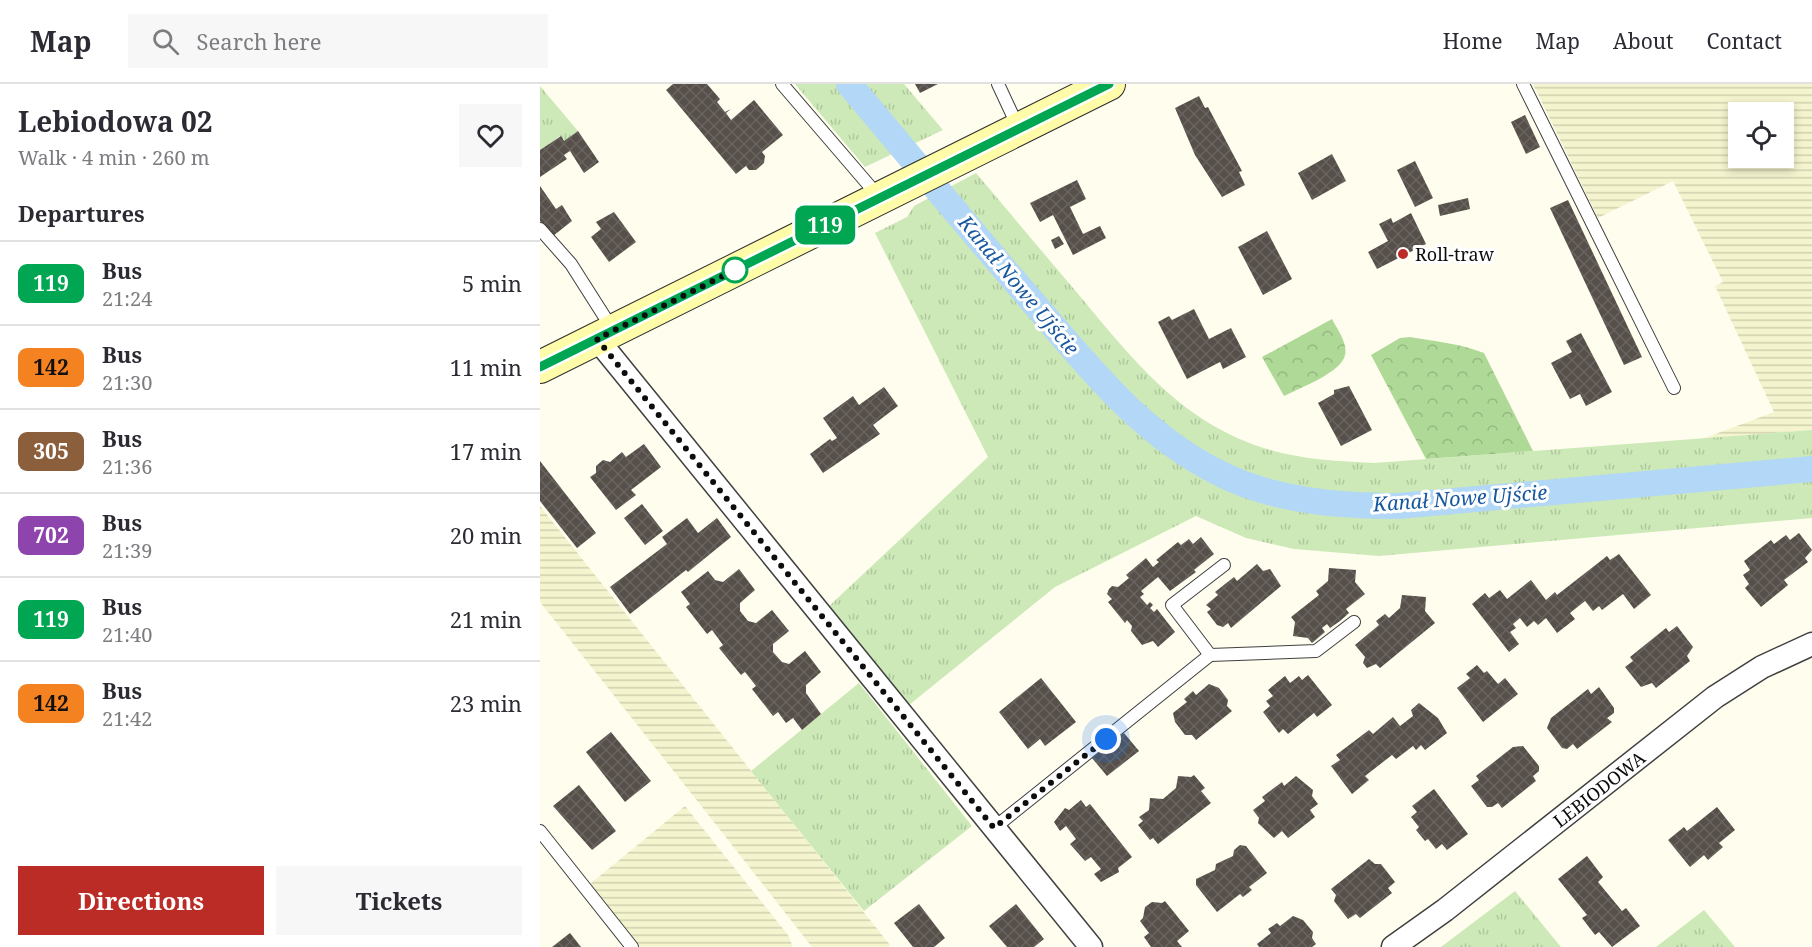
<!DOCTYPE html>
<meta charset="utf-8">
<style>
:root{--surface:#fff;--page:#f7f7f7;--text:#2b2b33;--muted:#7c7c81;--line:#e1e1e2;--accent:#bc2c26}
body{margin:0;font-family:"Noto Serif",serif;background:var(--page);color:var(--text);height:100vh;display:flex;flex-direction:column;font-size:22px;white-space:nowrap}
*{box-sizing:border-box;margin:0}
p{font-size:20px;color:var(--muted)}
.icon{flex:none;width:33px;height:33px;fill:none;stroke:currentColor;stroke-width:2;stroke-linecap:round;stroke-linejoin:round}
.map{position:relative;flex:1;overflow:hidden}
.panel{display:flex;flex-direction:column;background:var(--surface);width:540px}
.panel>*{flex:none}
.badge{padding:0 12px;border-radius:9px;font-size:21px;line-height:39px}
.buttons{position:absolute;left:1188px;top:18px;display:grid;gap:12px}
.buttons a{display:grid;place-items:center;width:66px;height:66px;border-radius:0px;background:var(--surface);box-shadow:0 3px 9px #0003;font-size:30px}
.you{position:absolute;width:30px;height:30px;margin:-15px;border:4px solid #fff;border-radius:50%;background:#1a73e8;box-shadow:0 0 0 9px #1a73e833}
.map>.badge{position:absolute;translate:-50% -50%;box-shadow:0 0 0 3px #fff}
h2{padding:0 18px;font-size:22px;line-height:54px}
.round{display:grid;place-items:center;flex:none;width:63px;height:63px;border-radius:0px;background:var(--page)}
.summary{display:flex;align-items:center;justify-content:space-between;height:102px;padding:0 18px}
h1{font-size:28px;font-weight:700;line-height:45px}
.cta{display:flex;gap:12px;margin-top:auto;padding:12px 18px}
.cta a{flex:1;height:69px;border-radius:0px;background:var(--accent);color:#fff;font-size:24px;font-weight:700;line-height:69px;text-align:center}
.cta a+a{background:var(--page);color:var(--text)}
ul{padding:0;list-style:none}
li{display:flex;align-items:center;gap:18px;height:84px;padding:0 18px;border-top:2px solid var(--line)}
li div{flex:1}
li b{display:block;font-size:22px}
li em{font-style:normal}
li .badge{min-width:66px;font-weight:700;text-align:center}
header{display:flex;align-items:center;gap:36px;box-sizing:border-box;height:84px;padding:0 30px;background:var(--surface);border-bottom:2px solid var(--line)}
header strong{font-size:28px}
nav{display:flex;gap:33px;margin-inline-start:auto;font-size:21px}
.search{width:420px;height:54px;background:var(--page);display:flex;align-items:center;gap:15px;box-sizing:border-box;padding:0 21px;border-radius:0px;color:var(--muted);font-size:22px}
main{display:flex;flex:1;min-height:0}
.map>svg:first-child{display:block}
.farmland{fill:url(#farmland-rules);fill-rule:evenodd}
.grass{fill:url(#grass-tufts)}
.forest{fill:url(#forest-crowns)}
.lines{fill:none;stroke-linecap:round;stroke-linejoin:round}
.canal{stroke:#b3d7f6;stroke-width:26}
.building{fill:url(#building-cross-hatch)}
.lane-casing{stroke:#404040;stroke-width:14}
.street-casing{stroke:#404040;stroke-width:25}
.secondary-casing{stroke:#2f2f2f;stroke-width:34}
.lane{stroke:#fff;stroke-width:12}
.street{stroke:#fff;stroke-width:22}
.secondary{stroke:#fefca9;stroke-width:32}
.line-casing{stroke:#fff;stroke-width:14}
.line{stroke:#00a651;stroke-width:9}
.walk{stroke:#0d0d0d;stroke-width:6;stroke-dasharray:0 10.8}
.poi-dot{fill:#bc2c26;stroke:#fff;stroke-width:2}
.stop-dot{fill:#fff;stroke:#00a651;stroke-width:3}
.labels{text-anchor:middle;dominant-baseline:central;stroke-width:6;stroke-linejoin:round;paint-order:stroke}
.poi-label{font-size:18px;fill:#0d0d0d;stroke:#fff;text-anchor:start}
.street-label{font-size:18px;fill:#0d0d0d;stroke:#fff}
.water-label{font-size:20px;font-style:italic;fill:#18589e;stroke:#fff}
</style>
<header>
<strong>Map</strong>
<div class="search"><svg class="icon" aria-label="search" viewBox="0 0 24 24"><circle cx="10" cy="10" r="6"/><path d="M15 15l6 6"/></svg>Search here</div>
<nav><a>Home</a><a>Map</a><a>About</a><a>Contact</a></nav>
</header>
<main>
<section class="panel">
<div class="summary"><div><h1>Lebiodowa 02</h1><p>Walk · 4 min · 260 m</p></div><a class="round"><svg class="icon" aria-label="heart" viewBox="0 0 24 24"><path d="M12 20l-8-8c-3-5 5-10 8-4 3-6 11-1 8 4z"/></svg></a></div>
<h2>Departures</h2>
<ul>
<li><span class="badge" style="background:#00a651;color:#fff">119</span><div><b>Bus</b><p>21:24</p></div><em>5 min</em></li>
<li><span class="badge" style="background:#f58220;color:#111">142</span><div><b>Bus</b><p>21:30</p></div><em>11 min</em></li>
<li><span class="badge" style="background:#8b5e3c;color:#fff">305</span><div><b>Bus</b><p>21:36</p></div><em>17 min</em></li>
<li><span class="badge" style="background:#8e44ad;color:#fff">702</span><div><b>Bus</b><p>21:39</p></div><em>20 min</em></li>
<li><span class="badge" style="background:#00a651;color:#fff">119</span><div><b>Bus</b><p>21:40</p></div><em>21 min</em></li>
<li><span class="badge" style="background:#f58220;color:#111">142</span><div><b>Bus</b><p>21:42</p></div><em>23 min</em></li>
</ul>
<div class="cta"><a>Directions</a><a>Tickets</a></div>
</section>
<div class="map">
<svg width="1272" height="863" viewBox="0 0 1272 863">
<defs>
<pattern id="farmland-rules" width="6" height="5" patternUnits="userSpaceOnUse" patternTransform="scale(1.5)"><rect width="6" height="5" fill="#f4f4ce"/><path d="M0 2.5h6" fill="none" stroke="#d0d0b0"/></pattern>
<pattern id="grass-tufts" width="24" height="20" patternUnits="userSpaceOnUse" patternTransform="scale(1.5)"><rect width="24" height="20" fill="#cde9b8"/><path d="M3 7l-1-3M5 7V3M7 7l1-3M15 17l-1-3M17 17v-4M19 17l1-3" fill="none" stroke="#afc79d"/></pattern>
<pattern id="forest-crowns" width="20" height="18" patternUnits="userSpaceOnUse" patternTransform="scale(1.5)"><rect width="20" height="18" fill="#afd997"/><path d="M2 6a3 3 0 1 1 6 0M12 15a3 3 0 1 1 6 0" fill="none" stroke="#95b981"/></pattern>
<pattern id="building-cross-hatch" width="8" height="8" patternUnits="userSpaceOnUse" patternTransform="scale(1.5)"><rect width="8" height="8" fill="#564f4a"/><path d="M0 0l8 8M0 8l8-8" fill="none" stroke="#696460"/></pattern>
</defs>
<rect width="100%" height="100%" fill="#fffdee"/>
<g class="farmland">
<path d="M993,0H1272V346L1162,355L1234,328L1175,202L1183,198L1133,97L1058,134ZM1198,28H1244V74H1198Z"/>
<path d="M0,422L350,861L348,863H272L155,714L0,518Z"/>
<path d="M145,722L248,851L253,863H100L50,800Z"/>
</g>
<g class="grass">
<path d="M255,0H364L403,46L325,83Z"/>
<path d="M0,2L38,47L24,57L20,52L0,66Z"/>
<path d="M436,89C470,129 504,170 539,211C590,272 635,331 712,360C751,375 793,377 834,379L1272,346V434L839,472L754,465L706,454L656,432L515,503L369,621L288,523L448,373L335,149L367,133L374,122Z"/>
<path d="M319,599L432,742L324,827L211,687Z"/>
<path d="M975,807L1021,863H901Z"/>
<path d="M1164,826L1195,863H1116Z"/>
</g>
<g class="forest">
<path d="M792,235C797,245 808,259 805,271C802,288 760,304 744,312L722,273Z"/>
<path d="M870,253C894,257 922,260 944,269L993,367L886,375L831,271L860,254Z"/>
</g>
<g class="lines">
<path class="canal" d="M309,0C370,72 429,145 491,216C548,282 601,351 681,390C735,417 799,422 858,422L1272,385"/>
</g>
<g class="building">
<path d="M133,0H167L180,15L177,18L185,28L191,25L186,29L191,36L214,16L243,51L222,68L225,72L224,79L216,86H209L206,82L196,90L126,6Z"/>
<path d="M375,0H398L380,9Z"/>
<path d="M659,12L665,24L668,23L702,87L699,88L705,101L682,113L655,71L635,24Z"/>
<path d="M985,31L1000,63L986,70L971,38Z"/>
<path d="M38,47L59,78L44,89L30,67L24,71L27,75L0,93V66L21,52L24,57Z"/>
<path d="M792,70L806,97L772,116L758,89Z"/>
<path d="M875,77L893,114L875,123L857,86Z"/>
<path d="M537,96L546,115L530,123L543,150L560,142L566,154L533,171L513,131L500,138L490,119Z"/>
<path d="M0,102L16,125L22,121L32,137L13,152L0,137Z"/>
<path d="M928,114L930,125L900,132L898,121Z"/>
<path d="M1028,116L1102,273L1084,281L1010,124Z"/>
<path d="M74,128L96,158L69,178L51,153L61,145L56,138Z"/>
<path d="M871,129L886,160L837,185L828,168L848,157L839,140L851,134L853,139Z"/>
<path d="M727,147L752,195L723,211L698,163Z"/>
<path d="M519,152L524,160L515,165L511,156Z"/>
<path d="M654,225L669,255L691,244L706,273L683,285L680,278L647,295L618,238L629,232L632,236Z"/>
<path d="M1041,249L1072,308L1046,322L1040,310L1030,315L1011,279L1032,268L1026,257Z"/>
<path d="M809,302L832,346L801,362L778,319L794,310V306Z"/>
<path d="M344,303L358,322L333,341L340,350L283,389L270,370L290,355L292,357L297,354L283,334L313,312L319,321Z"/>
<path d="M104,360L121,383L91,406L96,411L76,426L50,393L56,389V382L63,376L70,378L82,368L86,373Z"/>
<path d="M0,377L56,449L37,464L0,417Z"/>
<path d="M102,420L123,447L105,461L84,434Z"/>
<path d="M147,434L158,449L177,434L191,453L148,488L146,486L90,530L70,503L127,460L122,453Z"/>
<path d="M1259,449L1272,466L1265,474L1268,478L1244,496L1248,501L1221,523L1205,504L1209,500L1203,491L1210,486L1204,477L1231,456L1234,460L1246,451L1250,456Z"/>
<path d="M661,453L674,470L654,486L656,488L630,507L618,493L601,507L604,510L600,513L607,521L610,518L613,521L610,524L614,528L617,525L635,548L618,563L613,557L602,561L591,547L592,542L587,536L585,539L568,518L572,515L567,510L569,505L572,502L578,503L589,494L586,491L606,474L613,483L619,478L616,476L638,458L641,461L649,455L653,460Z"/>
<path d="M1079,470L1111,511L1094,525L1083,510L1062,526L1059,522L1053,527L1045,517L1030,529L1035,535L1017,549L1006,534L998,541L994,537L987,543L980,534L973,540L976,544L970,548L979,560L969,568L932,520L945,509L949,514L960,506L967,515L991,496L1006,516L1015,508L1017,511L1067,472L1070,476Z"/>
<path d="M717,480L723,487L730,485L741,502L691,544L688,539L683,543L677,541L667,528L671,525L666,521L678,511L675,508L694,493L697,497Z"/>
<path d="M789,484L816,486L815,498L825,510L806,525L809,529L800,537L790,544L787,540L782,544L785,548L772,559L768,554L753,552L755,538L751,533L779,511L776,507L788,497Z"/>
<path d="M199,485L215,506L200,519V527L208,537L216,539L232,526L249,547L233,560V568L242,578L249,580L265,567L281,588L266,601V609L281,630L262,646L253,634L246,639L238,628L233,632L212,605L216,602L205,588L201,591L179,564L183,561L172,546L167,550L146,523L150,520L141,508L168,487L175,496L183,498Z"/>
<path d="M862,511L886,513L885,527L895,539L840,584L836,580L827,584L823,579L825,573L815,561L839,541L836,537L845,530L849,534L860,524Z"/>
<path d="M1137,542L1153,563L1147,572L1150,577L1116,604L1112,599L1101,603L1085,583L1093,577L1090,573L1126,544L1129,548Z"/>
<path d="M937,581L944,589L947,587L958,600L965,594L978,610L943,638L917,604L930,594L926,590Z"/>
<path d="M768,591L792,621L777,633L774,629L748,650L743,645L739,649L723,628L730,622L726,617L733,612L728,606L745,592L750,599L759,592L762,596Z"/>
<path d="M501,594L536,638L505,662L500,655L488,665L459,628Z"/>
<path d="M669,600L679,604L688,616L687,622L692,627L656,656L652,651H645L635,638L633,629L647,618L644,615L653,607L656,611Z"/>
<path d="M1059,603L1074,624V629L1067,634L1072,638L1037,665L1033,660L1027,665L1022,664L1007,644L1011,634L1048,605L1051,610Z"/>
<path d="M879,619L898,634L907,649L885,666L881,661L876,666L873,662L856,675L852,671L825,692L829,696L812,710L791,682L800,676L796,671L829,646L833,650L853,633L860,642L873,632L871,626Z"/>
<path d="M71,648L111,697L85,718L46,668Z"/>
<path d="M584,649L599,667L567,692L552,674Z"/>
<path d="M983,662L999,682V687L993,692L996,697L962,724L958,719L952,723H947L931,702L939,696L936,692L973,663Z"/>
<path d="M654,691L665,704L661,707L671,719L618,760L613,754L610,756L598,741L603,737L599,733L609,726L610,714L623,715L636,704L638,692L651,693Z"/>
<path d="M756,692L773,706L772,712L778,720L770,726L775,733L748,754L742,747L734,754L718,739L719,734L713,726L725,717L722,713L742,698L744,702Z"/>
<path d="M39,701L76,747L52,766L13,722Z"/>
<path d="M894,705L928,750L907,766L902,760L896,765L888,755L885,757L876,746L879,743L871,733L877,728L872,722Z"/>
<path d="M541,716L546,723L550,720L592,773L578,784L579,788L561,798L554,790L561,785L551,773L545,777L530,760L536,755L526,742L520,747L514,738L525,724L529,726Z"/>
<path d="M1177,723L1195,746L1179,759L1183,763L1168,776L1164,771L1150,783L1128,756L1144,743L1147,747Z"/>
<path d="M700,761L706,762L727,789L709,803L712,806L703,813L700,810L677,828L656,801V795L675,786L676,780L693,772L694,766Z"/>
<path d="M1047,772L1063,793L1058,798L1082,827L1086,824L1100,842L1072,863L1059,848L1055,851L1042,834L1047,831L1018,795Z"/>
<path d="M829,775L835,780H841L855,798L848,804L852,809L820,834L816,830L808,835L794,817L796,811L791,805Z"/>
<path d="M625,817L649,847L637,857L642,863H611L604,853L609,849L600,837L603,834L605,823L612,818L622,819Z"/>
<path d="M379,820L405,854L394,863H373L354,839Z"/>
<path d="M476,820L504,855L494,863H467L449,842Z"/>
<path d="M753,832L763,836L773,848L772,854L776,860L772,863H719L717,860L731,849L728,845L737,839L740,842Z"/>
<path d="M30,849L41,863H12Z"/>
</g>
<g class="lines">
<g class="lane-casing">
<g id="lane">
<path d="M242,0L339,113"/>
<path d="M458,0L479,45"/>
<path d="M983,0L1134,304"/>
<path d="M0,145L31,180L73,246"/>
<path d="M670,571L632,521L684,481"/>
<path d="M454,744L670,571L776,567L814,538"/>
<path d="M0,747L92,863"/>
</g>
</g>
<g class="street-casing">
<g id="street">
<path d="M57,255L551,863"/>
<path d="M853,863L905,826L1175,613L1222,583L1272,560"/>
</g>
</g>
<g class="secondary-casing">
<path id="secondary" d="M0,283L569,0"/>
</g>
<use href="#lane" class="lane"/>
<use href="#street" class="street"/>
<use href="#secondary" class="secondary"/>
</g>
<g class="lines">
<g class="line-casing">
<path id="line" d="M0,283L569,0"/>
</g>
<use href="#line" class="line"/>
<path class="walk" d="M195,186L203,182L57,255L454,744L566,655"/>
</g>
<circle class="poi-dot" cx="863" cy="170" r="6"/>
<circle class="stop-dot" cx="195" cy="186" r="12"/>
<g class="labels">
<g class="poi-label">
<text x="875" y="170">Roll-traw</text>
</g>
<g class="street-label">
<text transform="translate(1059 705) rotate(-38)">LEBIODOWA</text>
</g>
<g class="water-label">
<text transform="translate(479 201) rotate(50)">Kanał Nowe Ujście</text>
<text transform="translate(920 414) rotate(-4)">Kanał Nowe Ujście</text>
</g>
</g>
</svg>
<div class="buttons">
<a><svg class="icon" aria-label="locate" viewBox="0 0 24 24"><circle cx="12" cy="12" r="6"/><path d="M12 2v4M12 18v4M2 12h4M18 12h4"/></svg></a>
</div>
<div class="you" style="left:566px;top:655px"></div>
<b class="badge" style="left:285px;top:141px;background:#00a651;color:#fff">119</b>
</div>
</main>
